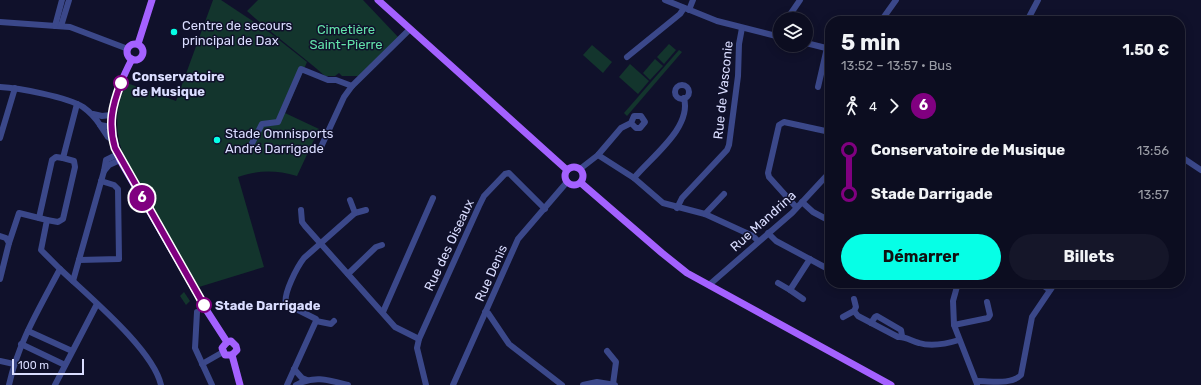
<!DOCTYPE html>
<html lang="fr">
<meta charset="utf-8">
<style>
:root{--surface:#0c0d20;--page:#151629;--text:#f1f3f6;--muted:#9a9ca5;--line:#2c2d3e;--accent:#06ffe6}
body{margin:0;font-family:Rubik,sans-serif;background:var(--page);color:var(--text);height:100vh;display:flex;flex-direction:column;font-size:15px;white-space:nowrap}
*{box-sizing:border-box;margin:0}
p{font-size:13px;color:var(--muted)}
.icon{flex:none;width:22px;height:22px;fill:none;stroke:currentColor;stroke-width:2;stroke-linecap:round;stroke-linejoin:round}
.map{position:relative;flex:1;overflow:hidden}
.drawer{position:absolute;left:825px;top:16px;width:360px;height:272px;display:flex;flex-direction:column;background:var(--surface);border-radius:16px;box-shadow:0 2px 10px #0003,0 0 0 1px var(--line)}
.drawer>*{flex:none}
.badge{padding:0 8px;border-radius:13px;font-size:14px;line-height:26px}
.buttons{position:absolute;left:773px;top:12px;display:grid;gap:8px}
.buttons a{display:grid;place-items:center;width:40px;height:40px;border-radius:50%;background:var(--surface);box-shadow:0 2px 10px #0003,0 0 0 1px var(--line);font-size:20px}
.scale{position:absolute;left:12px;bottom:10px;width:72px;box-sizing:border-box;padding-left:4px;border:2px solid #daddff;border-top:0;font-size:11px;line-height:14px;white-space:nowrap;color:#daddff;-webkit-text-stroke:3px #10112b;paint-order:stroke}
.map>.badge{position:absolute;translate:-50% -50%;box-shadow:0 0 0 2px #fff}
.legs{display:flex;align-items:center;gap:6px;height:44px;padding:0 16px;font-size:13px}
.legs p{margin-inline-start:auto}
.head{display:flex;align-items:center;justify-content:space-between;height:68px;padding:0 16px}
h1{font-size:22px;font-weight:700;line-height:30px}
.primary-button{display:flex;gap:8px;margin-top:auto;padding:8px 16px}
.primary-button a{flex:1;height:46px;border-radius:24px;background:var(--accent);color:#111;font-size:16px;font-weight:700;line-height:46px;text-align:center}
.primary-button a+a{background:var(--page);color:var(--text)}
ul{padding:0 16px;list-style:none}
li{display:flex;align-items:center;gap:14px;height:44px;font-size:15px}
li i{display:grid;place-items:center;width:6px;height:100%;margin:0 5px;background:currentColor}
li i::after{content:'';width:10px;height:10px;margin:-5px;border:3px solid;border-radius:50%;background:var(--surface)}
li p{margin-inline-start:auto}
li:first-child i{background:linear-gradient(#0000 50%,currentColor 0)}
li:last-child i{background:linear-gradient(currentColor 50%,#0000 0)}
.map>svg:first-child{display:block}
.green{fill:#13352d}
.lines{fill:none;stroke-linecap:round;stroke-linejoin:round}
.minor{stroke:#3b488a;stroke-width:6}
.major{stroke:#a461ff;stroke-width:7}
.line-1-casing{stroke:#fff;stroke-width:9}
.line-1{stroke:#800080;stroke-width:6}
.poi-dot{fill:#06ffe6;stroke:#10112b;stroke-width:1.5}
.stop-1-dot{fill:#fff;stroke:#800080;stroke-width:2}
.labels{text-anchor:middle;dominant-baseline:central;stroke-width:3;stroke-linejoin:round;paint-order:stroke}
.poi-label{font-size:13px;fill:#daddff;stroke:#10112b;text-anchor:start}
.park-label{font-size:13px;fill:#63e2a9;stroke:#10112b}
.stop-label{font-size:13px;font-weight:bold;fill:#daddff;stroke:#10112b;text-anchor:start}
.street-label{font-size:13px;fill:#daddff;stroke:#10112b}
</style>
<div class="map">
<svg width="1201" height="385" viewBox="0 0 1201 385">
<rect width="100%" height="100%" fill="#10112b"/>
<g class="green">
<path d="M213,0H221L269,32L307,62L285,113L319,129L297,176C275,170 259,170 238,177L264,267L199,287L124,157C114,131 115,107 127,83L176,101Z"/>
<path d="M258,0H363L399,38L361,76H342L339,73L335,76H325C300,54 272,34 247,11Z"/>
<path d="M669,44L676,50L664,64L657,57Z"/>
<path d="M592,45L612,62L603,73L583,55Z"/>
<path d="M679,50L682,52L627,116L624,113Z"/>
<path d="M655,59L663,66L650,80L643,73Z"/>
<path d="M630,64L649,81L638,94L619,77Z"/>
<path d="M184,292L190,301L186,305L180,296Z"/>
</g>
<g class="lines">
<g class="minor">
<path d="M665,0L717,21L780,37"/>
<path d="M689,10L693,0"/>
<path d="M787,19L800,0"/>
<path d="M881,21L896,0"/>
<path d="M1027,21L1038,0"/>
<path d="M0,22L70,27L128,49"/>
<path d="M55,26L62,0"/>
<path d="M61,26L69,0"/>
<path d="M806,43L830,49"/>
<path d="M627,57L680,14L684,8"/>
<circle cx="682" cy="92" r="7"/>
<path d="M0,87C19,88 67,97 83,107C90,112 95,117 100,125L111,127"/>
<path d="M818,87L827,48"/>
<path d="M93,114L102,116L111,115"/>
<path d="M100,125L108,137L113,140"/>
<path d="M0,138L15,88"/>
<path d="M321,147L344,97L352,86"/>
<path d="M249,149L262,124L278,122L301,69L328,80H336L352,86L409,30"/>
<path d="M598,155L634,178L663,203L705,214L753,236L758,241"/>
<path d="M1180,156L1201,170"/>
<path d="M580,169L598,155L621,128L631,123L634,116H641L645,122L640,128H636L631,123"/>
<path d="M104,171L109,165L120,160"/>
<path d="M634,178C651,157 692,128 684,98"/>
<path d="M802,202L813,212L830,221"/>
<path d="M796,207L769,177L768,173L779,125L784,122L830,132"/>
<path d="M677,208L682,198L727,150L729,145L738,76L739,44L742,28"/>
<path d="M301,210L302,222L305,226L395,327L419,339"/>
<path d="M355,213L366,210"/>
<path d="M705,214L724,194"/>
<path d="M39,218L52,160L56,157L63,158L77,104"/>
<path d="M47,220L58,222L63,219L75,167L74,161L63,158"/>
<path d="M768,233L776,241L830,270"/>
<path d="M0,236L6,238L9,243L0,279"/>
<path d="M9,243L19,213L47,220L41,250L60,269C40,307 18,343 9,385"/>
<path d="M79,260L119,259L118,189L114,185L101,181"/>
<path d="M60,269C87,295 153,349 161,385"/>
<path d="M348,274L376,247L382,245"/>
<path d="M73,281L104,171L106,160L118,154"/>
<path d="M778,283L790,290L810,259"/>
<path d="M958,283L953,301L954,325L977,384"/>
<path d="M1039,283L1050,290"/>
<path d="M709,285L792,213L830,172"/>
<path d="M790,290L803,299"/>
<path d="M854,311L858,316L898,337C905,336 911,341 919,343C932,347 946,344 959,340"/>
<path d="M197,312L195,348L212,385"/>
<path d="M383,312L433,198"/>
<path d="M485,312L488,313L509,344L562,385"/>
<path d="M843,317L854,311L856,307L854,299"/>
<path d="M316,321L331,324L334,321"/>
<path d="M871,323L875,317L877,316L901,330L902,336"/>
<path d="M954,325L988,318L990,315L987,302"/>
<path d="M28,331L72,351"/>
<path d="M21,344L65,365"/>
<path d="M607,351L616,362L613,384"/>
<path d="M0,361L14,364"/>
<path d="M202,364L223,352"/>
<path d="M294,369L302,378L307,380"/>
<path d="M977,381C992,381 1011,385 1021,375L1032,317L1055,283"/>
<path d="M55,385L97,304"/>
<path d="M287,385L316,321V319L286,304C283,294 297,267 304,258L355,213L350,200"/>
<path d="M296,385C314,375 329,380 348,385"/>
<path d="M426,385L417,348L419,339L479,206L484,196L505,174L509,173L545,209"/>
<path d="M453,385L518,239L567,182"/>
<path d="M583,385L597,382L615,385"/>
</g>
<g class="major">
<path d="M378,0L567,170"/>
<path d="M138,44L152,0"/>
<circle cx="135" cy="52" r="8"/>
<path d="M132,59C114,94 104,121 120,160L207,311L227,342"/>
<circle cx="574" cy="176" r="9"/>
<path d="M581,183L662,253L687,273L891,385"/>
<path d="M227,342L222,348L225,355H232"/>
<path d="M227,342L231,341L236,346L237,350L232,355"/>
<path d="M232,355L240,385"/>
</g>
</g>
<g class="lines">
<g class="line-1-casing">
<path id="line-1" d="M121,83C112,106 108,124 115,148L204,305"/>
</g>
<use href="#line-1" class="line-1"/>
</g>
<g class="poi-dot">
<circle cx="174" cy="32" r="4"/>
<circle cx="217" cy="140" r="4"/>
</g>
<g class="stop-1-dot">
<circle cx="121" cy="83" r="7"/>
<circle cx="204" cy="305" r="7"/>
</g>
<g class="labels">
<g class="poi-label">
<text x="182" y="25">Centre de secours<tspan x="182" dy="15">principal de Dax</tspan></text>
<text x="225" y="133">Stade Omnisports<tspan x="225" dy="15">André Darrigade</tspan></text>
</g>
<g class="park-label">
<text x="346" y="29">Cimetière<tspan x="346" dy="15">Saint-Pierre</tspan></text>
</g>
<g class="stop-label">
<text x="132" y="76">Conservatoire<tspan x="132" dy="15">de Musique</tspan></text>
<text x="215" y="305">Stade Darrigade</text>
</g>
<g class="street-label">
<text transform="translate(723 90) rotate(-84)">Rue de Vasconie</text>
<text transform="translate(763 221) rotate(-42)">Rue Mandrina</text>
<text transform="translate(449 245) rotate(-65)">Rue des Oiseaux</text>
<text transform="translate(491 273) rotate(-66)">Rue Denis</text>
</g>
</g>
</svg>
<div class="buttons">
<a><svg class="icon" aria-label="layers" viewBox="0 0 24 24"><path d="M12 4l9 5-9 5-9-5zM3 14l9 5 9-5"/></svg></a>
</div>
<div class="scale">100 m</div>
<b class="badge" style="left:142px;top:198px;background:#800080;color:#fff">6</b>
<section class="drawer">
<div class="head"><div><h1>5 min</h1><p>13:52 – 13:57 · Bus</p></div><b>1.50 €</b></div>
<div class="legs"><svg class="icon" aria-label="walk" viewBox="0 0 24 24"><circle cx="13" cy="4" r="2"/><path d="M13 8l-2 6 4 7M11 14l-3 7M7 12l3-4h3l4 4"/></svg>4<svg class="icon" aria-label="forward" viewBox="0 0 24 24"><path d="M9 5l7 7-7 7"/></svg><b class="badge" style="background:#800080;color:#fff">6</b></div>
<ul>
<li><i style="color:#800080"></i><b>Conservatoire de Musique</b><p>13:56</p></li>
<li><i style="color:#800080"></i><b>Stade Darrigade</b><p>13:57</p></li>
</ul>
<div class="primary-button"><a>Démarrer</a><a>Billets</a></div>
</section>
</div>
